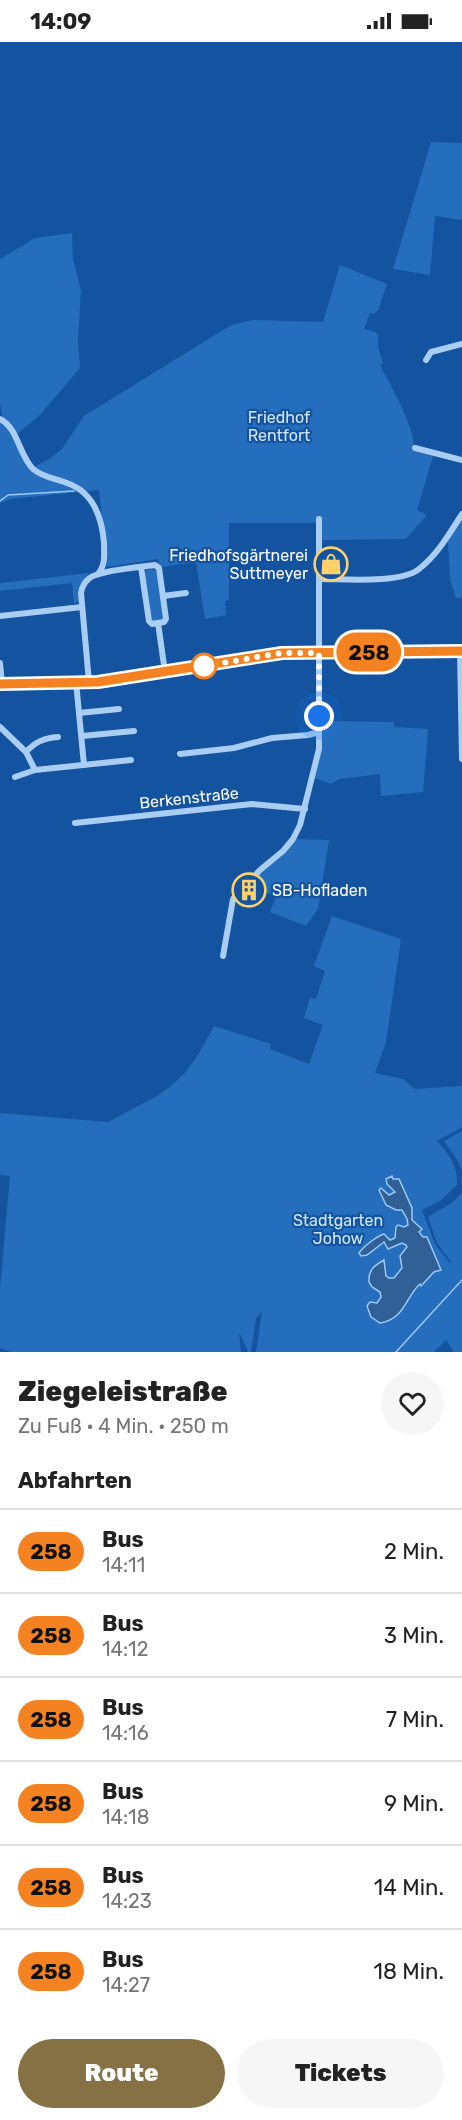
<!DOCTYPE html>
<html lang="de">
<meta charset="utf-8">
<style>
:root{--surface:#fff;--page:#f6f6f6;--text:#222;--muted:#767676;--line:#e0e0e0;--accent:#857144}
body{margin:0;font-family:Rubik,sans-serif;background:var(--page);color:var(--text);height:100vh;display:flex;flex-direction:column;font-size:22px;white-space:nowrap}
*{box-sizing:border-box;margin:0}
p{font-size:20px;color:var(--muted)}
.icon{flex:none;width:33px;height:33px;fill:none;stroke:currentColor;stroke-width:2;stroke-linecap:round;stroke-linejoin:round}
.map{position:relative;height:1310px;overflow:hidden}
.details{display:flex;flex-direction:column;background:var(--surface);flex:1}
.details>*{flex:none}
.badge{padding:0 12px;border-radius:20px;font-size:21px;line-height:39px}
.you{position:absolute;width:30px;height:30px;margin:-15px;border:4px solid #fff;border-radius:50%;background:#1a73e8;box-shadow:0 0 0 9px #1a73e833}
.map>.badge{position:absolute;translate:-50% -50%;box-shadow:0 0 0 3px #fff}
h2{padding:0 18px;font-size:22px;line-height:54px}
.round{display:grid;place-items:center;flex:none;width:63px;height:63px;border-radius:32px;background:var(--page)}
.headline{display:flex;align-items:center;justify-content:space-between;height:102px;padding:0 18px}
h1{font-size:28px;font-weight:800;line-height:45px}
.button{display:flex;gap:12px;margin-top:auto;padding:12px 18px}
.button a{flex:1;height:69px;border-radius:36px;background:var(--accent);color:#fff;font-size:24px;font-weight:800;line-height:69px;text-align:center}
.button a+a{background:var(--page);color:var(--text)}
ul{padding:0;list-style:none}
li{display:flex;align-items:center;gap:18px;height:84px;padding:0 18px;border-top:2px solid var(--line)}
li div{flex:1}
li b{display:block;font-size:22px}
li em{font-style:normal}
li .badge{min-width:66px;font-weight:700;text-align:center}
.status{display:flex;justify-content:space-between;align-items:center;height:42px;padding:0 30px;background:var(--surface);direction:ltr}
.status svg{height:16px;fill:currentColor}
.map>svg:first-child{display:block}
.green{fill:#256ebd}
.water{fill:#316097;stroke:#9cc9f7;stroke-width:1.5}
.lines{fill:none;stroke-linecap:round;stroke-linejoin:round}
.stream{stroke:#9cc9f7;stroke-width:1.5}
.minor{stroke:#aacdf4;stroke-width:6}
.line-casing{stroke:#fff;stroke-width:14}
.line{stroke:#f58220;stroke-width:9}
.walk{stroke:#fff;stroke-width:6;stroke-dasharray:0 10.8}
.stop-dot{fill:#fff;stroke:#f58220;stroke-width:3}
.labels{text-anchor:middle;dominant-baseline:central;stroke-width:4.5;stroke-linejoin:round;paint-order:stroke}
.park-label{font-size:16px;fill:#d3e7fe;stroke:#13539f}
.poi-label{font-size:16px;fill:#fff;stroke:#13539f;text-anchor:end}
.street-label{font-size:16px;fill:#fff;stroke:#13539f}
</style>
<div class="status"><b>14:09</b><svg viewBox="0 0 49 12"><path d="M0 12V9h3v3zM5 12V6h3v6zM10 12V3h3v9zM15 12V0h3v12zM26 1h20v11H26zM47 4h2v5h-2z"/></svg></div>
<div class="map">
<svg width="462" height="1310" viewBox="0 0 462 1310">
<rect width="100%" height="100%" fill="#13539f"/>
<g class="green">
<path d="M431,100L462,101V178L435,174L430,233L393,227Z"/>
<path d="M72,191L73,217L81,249L78,299L80,326L40,373L16,393L2,374L0,360V217L35,196Z"/>
<path d="M340,223L387,242L378,269H376L374,272L370,271L364,287L375,290L378,293V306L383,321L380,323C390,342 417,389 414,409L433,414L417,468L427,473L406,497L322,498V481H229V558L225,559L226,573L205,577L196,520L160,525L158,517L107,525L99,448L10,457L0,461V379L5,383L31,426L48,418L62,407L84,374L231,283L253,278L323,280Z"/>
<path d="M462,477V552L461,556H456L450,538L448,499Z"/>
<path d="M152,527L157,529L163,577L161,579H152L144,531L147,528Z"/>
<path d="M89,531C82,541 77,545 79,559L74,562L72,541L0,549V541Z"/>
<path d="M324,679L394,680V685L428,687L423,750L381,754L380,732L339,737L331,742L315,736L314,733Z"/>
<path d="M296,797L329,798L318,867L306,884L270,870L276,854L248,844Z"/>
<path d="M332,874L401,897L386,1000L375,1031L403,1037L415,1047L462,1044V1085L437,1099C450,1113 458,1124 457,1143L440,1159L422,1168L435,1202L450,1221L451,1220L437,1201L428,1175L453,1160L462,1151V1310H454L446,1298L434,1310H256L262,1269L256,1276L251,1310H248L239,1290L241,1310H11L0,1306V1247L10,1134L0,1133V1071L108,1080L159,1053L172,1043L184,1032L198,1013L214,984L271,1002L270,1007L309,1022L323,983L304,976L310,956L316,957L325,929L314,924Z"/>
<path d="M462,1089V1144C460,1138 462,1135 462,1130C460,1119 450,1108 444,1099Z"/>
</g>
<path class="water" d="M392,1134L393,1137H399L412,1166V1178L422,1187L419,1190L423,1195H427L441,1228L434,1230L421,1244L420,1242C406,1254 405,1277 380,1281L371,1275L367,1264L370,1260L377,1261L381,1255L380,1250L372,1245L369,1240C368,1228 375,1223 384,1218L386,1234L389,1236H394L402,1226L400,1214L407,1205L406,1203L402,1201L388,1207L384,1200L367,1213L361,1214L359,1211C363,1205 377,1194 384,1192L390,1198L395,1196L396,1185L398,1183L404,1185L408,1183L407,1177L402,1168H396L386,1163L379,1148L381,1146L389,1153L395,1150L387,1142L386,1137Z"/>
<g class="lines">
<g class="stream">
<path d="M0,459L8,453L74,449"/>
<path d="M396,1310L462,1238"/>
</g>
<g class="minor">
<path d="M426,318L431,310L462,302"/>
<path d="M0,377C18,386 19,413 33,427C44,436 55,436 67,441C93,450 102,476 104,501C104,512 106,523 98,532"/>
<path d="M415,406L462,418"/>
<path d="M319,537C343,537 401,542 419,527C437,513 450,491 462,472"/>
<path d="M163,554L186,551"/>
<path d="M0,574L82,565"/>
<path d="M158,581L165,630"/>
<path d="M460,609L462,717"/>
<path d="M0,621L2,642"/>
<path d="M76,640L84,723"/>
<path d="M89,640L81,551C82,544 85,539 91,535C103,528 140,525 155,523L159,526L166,577L164,580L152,582L149,579L141,525"/>
<path d="M0,642L97,640L282,611L462,609"/>
<path d="M79,671L119,667"/>
<path d="M0,685L26,710L35,728L131,718"/>
<path d="M82,694L134,689"/>
<path d="M26,710C35,700 44,696 58,695"/>
<path d="M180,712L234,706L272,696L308,693L319,690"/>
<path d="M15,735L35,728"/>
<path d="M75,781L252,762L305,767"/>
<path d="M223,914L233,857L260,828L283,809L293,797L300,783L319,707V477"/>
</g>
</g>
<g class="lines">
<g class="line-casing">
<path id="line" d="M0,642L98,640L282,611L462,609"/>
</g>
<use href="#line" class="line"/>
<path class="walk" d="M204,624L282,611H319V674"/>
</g>
<defs>
<g id="shop-ring" transform="scale(1.725)"><circle r="9.5" fill="#13539f" stroke="#ffd16d" stroke-width="1.5"/><path d="M-5-2.5h2.3a2.7 3.5 0 0 1 5.4 0H5L5.5 6h-11ZM-1.5-2.5h3a1.5 2.3 0 0 0-3 0Z" fill="#ffd16d"/></g>
<g id="building-ring" transform="scale(1.725)"><circle r="9.5" fill="#13539f" stroke="#ffd16d" stroke-width="1.5"/><path d="M-4-6H4V6H1V3H-1V6H-4ZM-2.5-4.3h1.7v1.8h-1.7ZM.8-4.3h1.7v1.8H.8ZM-2.5-1h1.7V.8h-1.7ZM.8-1h1.7V.8H.8Z" fill="#ffd16d"/></g>
</defs>
<g fill-rule="evenodd">
<use href="#shop-ring" x="331" y="522"/>
<use href="#building-ring" x="249" y="848"/>
</g>
<circle class="stop-dot" cx="204" cy="624" r="12"/>
<g class="labels">
<g class="park-label">
<text x="279" y="375">Friedhof<tspan x="279" dy="18">Rentfort</tspan></text>
<text x="338" y="1178">Stadtgarten<tspan x="338" dy="18">Johow</tspan></text>
</g>
<g class="poi-label">
<text x="308" y="513">Friedhofsgärtnerei<tspan x="308" dy="18">Suttmeyer</tspan></text>
<text x="272" y="848" text-anchor="start">SB-Hofladen</text>
</g>
<g class="street-label">
<text transform="translate(189 756) rotate(-6)">Berkenstraße</text>
</g>
</g>
</svg>
<div class="you" style="left:319px;top:674px"></div>
<b class="badge" style="left:369px;top:610px;background:#f58220;color:#111">258</b>
</div>
<section class="details">
<div class="headline"><div><h1>Ziegeleistraße</h1><p>Zu Fuß · 4 Min. · 250 m</p></div><a class="round"><svg class="icon" aria-label="heart" viewBox="0 0 24 24"><path d="M12 20l-8-8c-3-5 5-10 8-4 3-6 11-1 8 4z"/></svg></a></div>
<h2>Abfahrten</h2>
<ul>
<li><span class="badge" style="background:#f58220;color:#111">258</span><div><b>Bus</b><p>14:11</p></div><em>2 Min.</em></li>
<li><span class="badge" style="background:#f58220;color:#111">258</span><div><b>Bus</b><p>14:12</p></div><em>3 Min.</em></li>
<li><span class="badge" style="background:#f58220;color:#111">258</span><div><b>Bus</b><p>14:16</p></div><em>7 Min.</em></li>
<li><span class="badge" style="background:#f58220;color:#111">258</span><div><b>Bus</b><p>14:18</p></div><em>9 Min.</em></li>
<li><span class="badge" style="background:#f58220;color:#111">258</span><div><b>Bus</b><p>14:23</p></div><em>14 Min.</em></li>
<li><span class="badge" style="background:#f58220;color:#111">258</span><div><b>Bus</b><p>14:27</p></div><em>18 Min.</em></li>
</ul>
<div class="button"><a>Route</a><a>Tickets</a></div>
</section>
